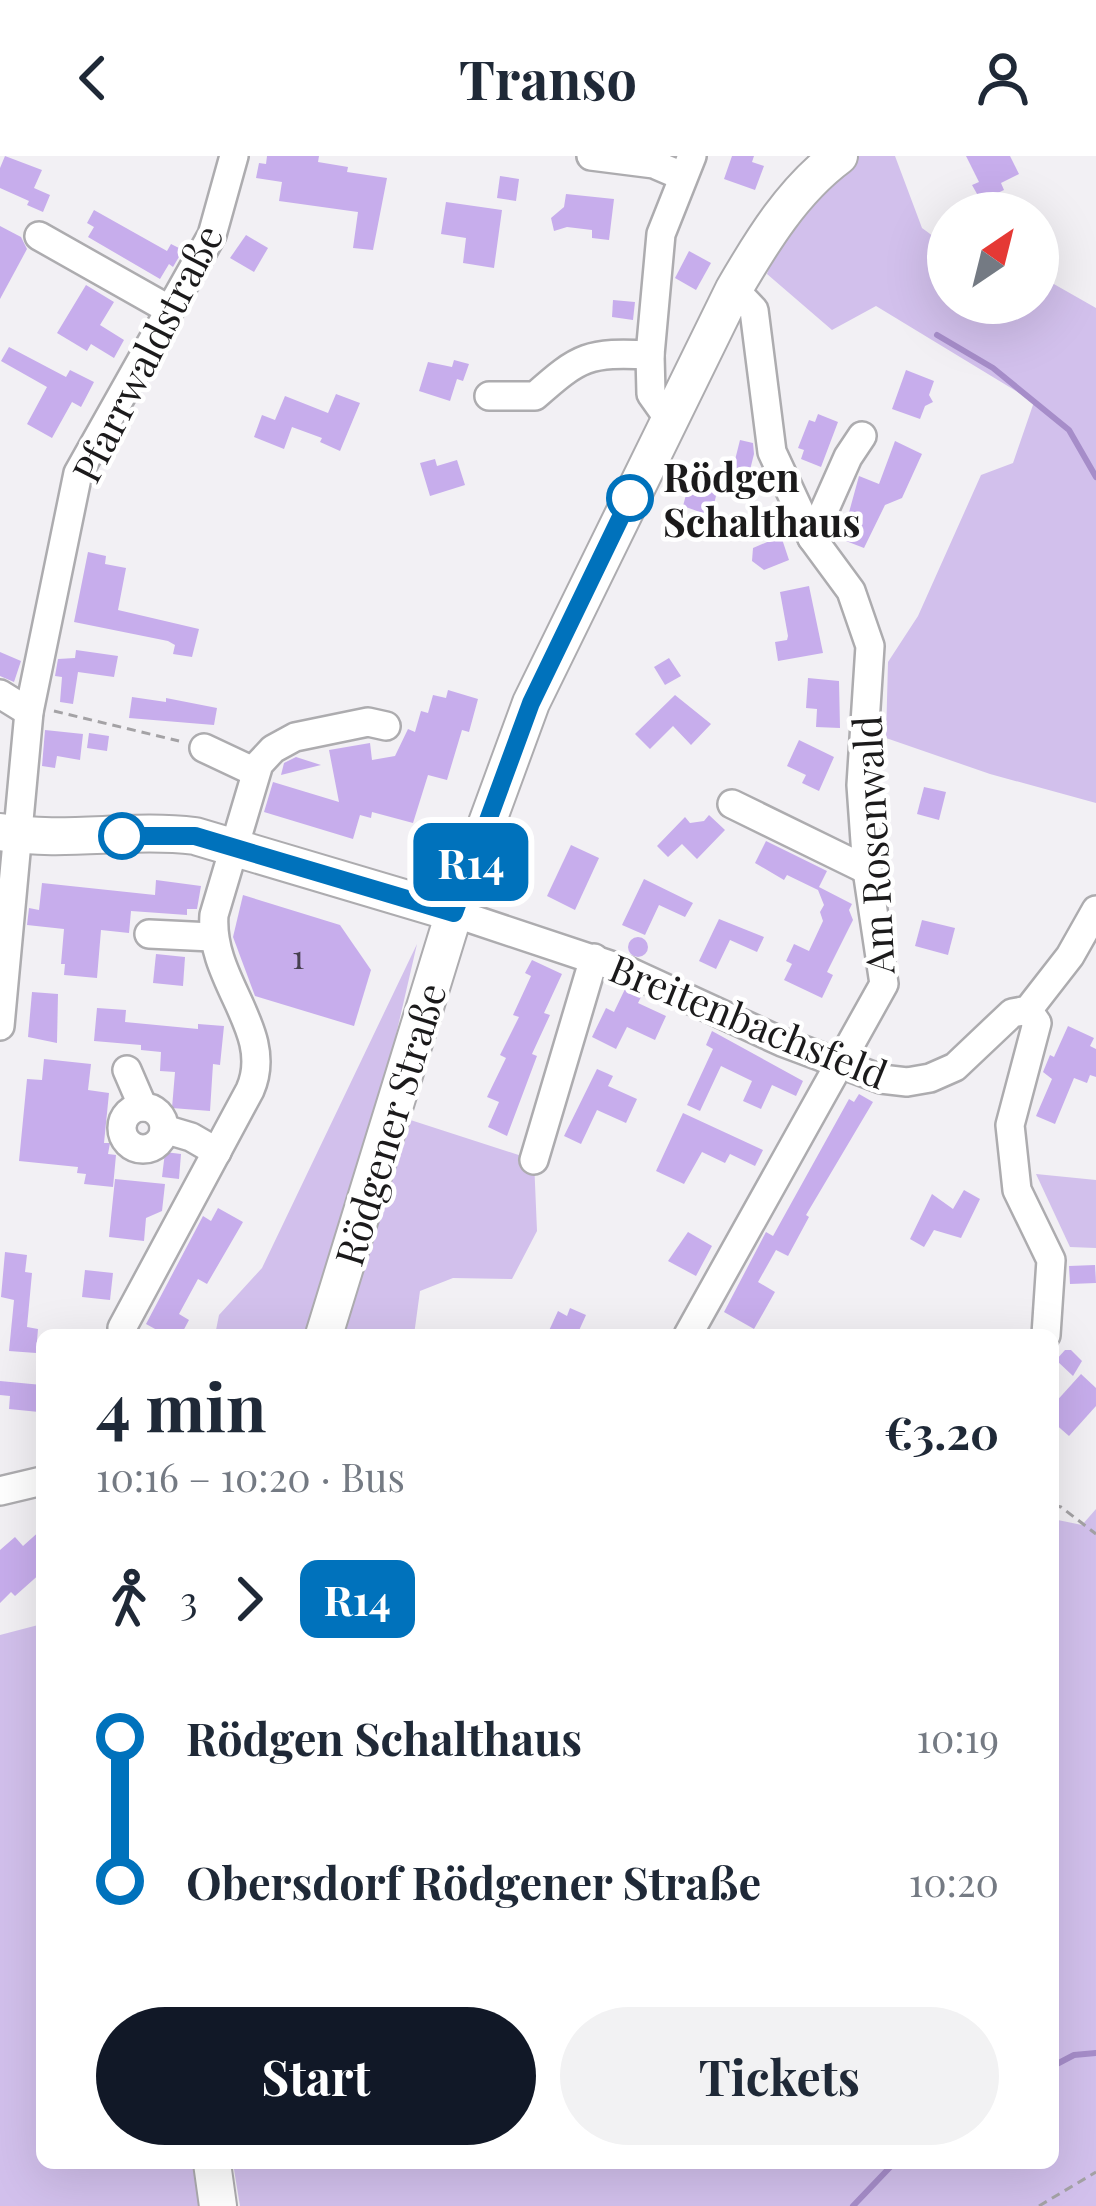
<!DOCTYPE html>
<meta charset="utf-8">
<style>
:root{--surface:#fff;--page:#f2f2f3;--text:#1f2937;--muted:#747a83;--accent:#111827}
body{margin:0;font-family:"Playfair Display",serif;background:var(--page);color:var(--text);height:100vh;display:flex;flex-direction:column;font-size:45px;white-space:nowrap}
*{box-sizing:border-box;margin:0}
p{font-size:39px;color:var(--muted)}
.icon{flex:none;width:66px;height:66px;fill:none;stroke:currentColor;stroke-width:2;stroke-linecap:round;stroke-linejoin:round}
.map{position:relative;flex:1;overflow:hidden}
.drawer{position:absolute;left:36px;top:1173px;width:1023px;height:840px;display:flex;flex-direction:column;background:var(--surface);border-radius:18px;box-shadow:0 12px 48px #0002}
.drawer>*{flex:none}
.badge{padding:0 24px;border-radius:18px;font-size:42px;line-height:78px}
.needle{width:78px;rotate:35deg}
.tools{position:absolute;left:927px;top:36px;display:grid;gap:24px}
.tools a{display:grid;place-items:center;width:132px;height:132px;border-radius:50%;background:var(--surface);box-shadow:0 12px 48px #0002;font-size:60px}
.map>.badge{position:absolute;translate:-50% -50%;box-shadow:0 0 0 6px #fff}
.legs{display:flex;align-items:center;gap:18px;height:132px;padding:0 60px;font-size:39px}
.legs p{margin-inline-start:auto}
.head{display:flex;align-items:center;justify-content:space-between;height:204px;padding:0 60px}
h1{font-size:66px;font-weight:700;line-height:90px}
.action{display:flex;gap:24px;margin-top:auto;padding:24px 60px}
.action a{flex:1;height:138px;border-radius:72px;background:var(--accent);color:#fff;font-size:48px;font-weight:700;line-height:138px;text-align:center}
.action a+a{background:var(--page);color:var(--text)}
ul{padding:0 60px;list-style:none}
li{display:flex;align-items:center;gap:42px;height:144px;font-size:45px}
li i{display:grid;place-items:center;width:18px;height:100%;margin:0 15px;background:currentColor}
li i::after{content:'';width:30px;height:30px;margin:-15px;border:9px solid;border-radius:50%;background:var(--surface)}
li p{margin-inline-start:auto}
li:first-child i{background:linear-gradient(#0000 50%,currentColor 0)}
li:last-child i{background:linear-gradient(currentColor 50%,#0000 0)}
header{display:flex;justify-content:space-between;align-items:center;height:156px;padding:0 60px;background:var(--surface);font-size:54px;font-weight:700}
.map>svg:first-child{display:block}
.green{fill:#d2c0ec}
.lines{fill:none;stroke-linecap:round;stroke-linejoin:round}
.stream{stroke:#a68dc9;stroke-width:6}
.building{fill:#c7adec}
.minor-casing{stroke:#adacaf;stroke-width:32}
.major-casing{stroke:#adacaf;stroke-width:40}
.path{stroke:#a4a2a5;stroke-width:3;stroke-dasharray:9 6;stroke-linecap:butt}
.minor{stroke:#fff;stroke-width:27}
.major{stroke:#fff;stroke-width:36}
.line-1-casing{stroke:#fff;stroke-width:27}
.line-1{stroke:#0072bc;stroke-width:18}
.stop-1-dot{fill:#fff;stroke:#0072bc;stroke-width:6}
.labels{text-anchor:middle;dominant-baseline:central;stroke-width:9;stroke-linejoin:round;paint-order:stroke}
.number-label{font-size:33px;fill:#463f4f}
.street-label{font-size:39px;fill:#1b1a1b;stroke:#fff}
.stop-label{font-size:39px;font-weight:bold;fill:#1b1a1b;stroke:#fff;text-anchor:start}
</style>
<header><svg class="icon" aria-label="back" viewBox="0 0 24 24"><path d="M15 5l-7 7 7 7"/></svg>Transo<svg class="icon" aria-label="person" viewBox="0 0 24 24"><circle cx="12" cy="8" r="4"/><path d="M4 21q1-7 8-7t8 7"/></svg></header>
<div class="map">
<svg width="1096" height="2050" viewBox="0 0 1096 2050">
<rect width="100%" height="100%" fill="#f2f0f4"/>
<g class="green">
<path d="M839,0H895L922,72L948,91V147H1038V119L1096,152V647L990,618L886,582L888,506L918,460L981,319L1013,307L1034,246L876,150L832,174L767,118L792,46Z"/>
<path d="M417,788L378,957L315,1179H215L219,1159L262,1112Z"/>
<path d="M392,958L534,1004L537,1075L512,1123L453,1122L420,1135L414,1179H324Z"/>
<path d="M1036,1018L1096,1024V1092L1070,1091Z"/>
<path d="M1096,1353V2050H240L233,2007H1053V1363L1082,1369Z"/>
<path d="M42,1468V2007H202L207,2050H0V1479Z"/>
</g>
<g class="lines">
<g class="stream">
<path d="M937,179L993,212L1069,274L1096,321"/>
<path d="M1053,1910L1074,1899L1096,1897"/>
<path d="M853,2050L894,2007"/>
</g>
</g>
<g class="building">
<path d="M5,0L42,14L34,32L50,39L43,56L27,49L29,45L0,32V12Z"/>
<path d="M267,0H319L318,6L348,11L347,16L387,22L373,94L353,92L358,56L279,45L282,26L256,22L259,7L266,8Z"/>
<path d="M732,0H754L752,6L764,10L755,34L724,23Z"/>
<path d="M966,0H1010L1019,18L1001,27L1004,34L981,45L972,29L979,26Z"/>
<path d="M500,20L519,23L516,45L497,42Z"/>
<path d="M566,38L614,43L609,84L592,82V74L567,71L554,75L551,62L564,51Z"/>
<path d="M446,46L502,54L494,112L463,107L466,82L441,78Z"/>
<path d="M94,54L167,95L171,88L183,94L173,111L169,108L160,123L88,81L94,71L87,67Z"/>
<path d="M0,70L21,81L27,93L0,143Z"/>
<path d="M246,79L268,92L254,116L230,102Z"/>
<path d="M689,95L711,107L696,134L675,122Z"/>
<path d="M86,129L114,146L100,169L124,184L114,202L91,188L87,195L57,177Z"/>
<path d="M613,144L635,146L633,164L612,161Z"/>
<path d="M9,191L66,221L70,214L94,226L81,251L72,246L52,282L27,268L47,231L1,205Z"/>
<path d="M454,204L469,208L463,225L457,223L450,245L419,235L428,206L452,211Z"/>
<path d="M906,214L934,225L929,239L933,246L925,250L920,263L892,253Z"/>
<path d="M336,238L360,247L340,295L320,286L322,282L292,271L284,293L254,281L262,259L275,264L285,240L328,257Z"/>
<path d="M818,258L838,266L821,311L801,303L804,294L798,292L809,264L815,266Z"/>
<path d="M740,284L753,287L754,298L743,342L717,336L711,360L683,350L687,335L694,337L703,317L730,324Z"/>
<path d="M895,285L922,298L902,342L885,349L864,392L833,380L845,371L859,320L879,328Z"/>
<path d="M435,303L437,310L457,304L465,329L430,340L420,307Z"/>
<path d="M781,380L789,404L764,414L752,405L753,392Z"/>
<path d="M88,396L106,400L105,408L126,412L118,454L199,473L192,501L173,498L175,489L168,485L74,466Z"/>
<path d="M809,430L823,497L778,505L775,486L787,484L788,480L780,436Z"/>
<path d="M76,494L118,500L114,521L78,516L73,548L60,546L62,521L55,520L58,503L75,502Z"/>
<path d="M0,496L21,505L14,526L0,520Z"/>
<path d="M669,502L681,520L665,529L654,511Z"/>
<path d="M808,522L839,525L840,572L816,571L817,553L806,552Z"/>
<path d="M448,534L478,543L469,576L462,574L447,624L428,619L413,667L372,656L371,662L360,659L353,683L264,656L273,626L339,646L329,594L370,587L372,604L395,600L408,573L415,576L421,555L428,557L433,539L446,542Z"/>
<path d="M675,539L711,568L691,589L673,570L650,593L635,578Z"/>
<path d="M132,541L166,546V542L217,552L214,569L129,562Z"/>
<path d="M45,574L83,578L80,604L57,600L55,612L42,610Z"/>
<path d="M89,577L109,580L107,595L87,592Z"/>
<path d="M799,584L834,601L819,635L802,627L806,619L787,610Z"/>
<path d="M296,601L321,609L281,619L284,607Z"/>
<path d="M924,631L946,636L939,664L917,658Z"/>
<path d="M709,659L725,674L697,703L682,688L668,701L657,690L685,661L690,667L704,665Z"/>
<path d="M766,685L827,715L819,731L852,748L849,754L853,764L827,816L833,819L822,842L784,824L792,808L786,805L794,788L809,795L823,765L820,756L824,749L818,734L787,719L784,724L755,707Z"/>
<path d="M571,689L599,702L575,754L547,740Z"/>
<path d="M644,723L693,747L685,761L659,749L645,779L622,769Z"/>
<path d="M156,724L201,730L197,753H187V759L131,755L129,777L101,774L97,822L64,819L65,808H61L64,773L27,769L29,752L39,754L42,727L155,739Z"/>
<path d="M243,739L340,769L371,814L354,870L255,840L233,781Z"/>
<path d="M719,763L764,781L757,796L730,784L716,813L699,805Z"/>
<path d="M922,764L955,772L948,799L915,790Z"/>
<circle cx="638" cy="791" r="10"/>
<path d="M156,798L185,801L183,830L153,827Z"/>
<path d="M532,804L562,818L544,857L550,859L532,898L537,900L507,980L488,971L499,946L487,941L506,902L500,899L519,861L513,859L531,820L525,817Z"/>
<path d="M625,833L641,841L638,847L666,860L655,884L627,871L616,893L592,881L606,852L614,856Z"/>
<path d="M32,836L58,838L57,887L28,881Z"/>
<path d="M97,852L126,854L125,866L198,873V868L224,870L220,909L213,908L210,955L172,952L175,916L160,915L161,896L141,894V889L94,885Z"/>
<path d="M1068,870L1094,882L1090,890L1096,893V921L1090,919L1087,927L1074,922L1055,968L1036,960L1052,923L1043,916L1050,899L1054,901Z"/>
<path d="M712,875L803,925L796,940L772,929L761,953L743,945L752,925L721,910L700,955L687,949L713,893L706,889Z"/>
<path d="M44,903L91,908L88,934L109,937L104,987H110L108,998L116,999L113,1031L84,1028L86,1018L77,1017L78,1011L19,1005L27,923L42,924Z"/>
<path d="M597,913L613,920L608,930L637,943L626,967L597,954L581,988L564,980Z"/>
<path d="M859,938L873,946L806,1059L809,1061L788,1100L776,1094L758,1126L775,1136L754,1173L724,1156L766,1076L773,1080L849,943L854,946Z"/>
<path d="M683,957L763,994L755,1010L730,998L725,1007L702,996L684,1028L656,1015Z"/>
<path d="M165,996L181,998L179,1023L162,1021Z"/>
<path d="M115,1023L165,1028L162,1055L146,1062L144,1085L109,1081Z"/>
<path d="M964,1034L980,1043L961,1082L934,1074L924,1091L910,1083L932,1038L953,1053Z"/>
<path d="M218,1052L243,1066L207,1128L198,1123L179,1158L189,1164L181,1179H166L146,1168L203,1060L211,1065Z"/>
<path d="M688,1076L712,1090L696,1120L668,1105Z"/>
<path d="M5,1096L27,1099L25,1116L32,1117L27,1171L38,1173L36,1197L9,1195L14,1144L1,1141Z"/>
<path d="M1095,1109L1096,1127L1070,1128L1069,1110Z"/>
<path d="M85,1114L113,1117L110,1144L82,1141Z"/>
<path d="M570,1152L586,1159L577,1179H547L558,1155L567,1160Z"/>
<path d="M1065,1194H1071L1082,1205L1073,1220L1056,1204Z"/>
<path d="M1081,1218L1096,1232V1250L1069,1280L1053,1266V1249Z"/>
<path d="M0,1225L42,1229L39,1256L9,1253L10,1240L0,1239Z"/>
<path d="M42,1373V1416L15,1440L11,1436L0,1447V1394L15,1381L23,1390Z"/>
</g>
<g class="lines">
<g class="minor-casing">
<g id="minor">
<path d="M591,0L654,8L682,20"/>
<path d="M39,80L170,154"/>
<path d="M489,240H535C580,200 588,196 650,199"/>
<path d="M668,262L651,238L650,199L661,78L692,0"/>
<path d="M812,382L848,301L862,280"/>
<path d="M0,538L29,556"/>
<path d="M204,592L255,616"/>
<path d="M732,648L867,714"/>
<path d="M454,757L628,815L782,886L881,923L907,926L930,922L955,911L1012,857L1028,854L1070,800L1096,754"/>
<path d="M149,778L212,781"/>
<path d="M1028,854L1037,867L1010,969L1017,1034L1051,1104L1046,1179"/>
<path d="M0,870L29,556L78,317L212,79L234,0"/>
<path d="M127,914L143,951"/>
<circle cx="143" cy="972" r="21"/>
<path d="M164,973L191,981L217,996"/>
<path d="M534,1004L594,802"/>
<path d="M122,1172L250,934C276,875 209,826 214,759L259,608L273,593L295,581L368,566L386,570"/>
<path d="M688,1179L884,828L867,714L861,629L870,490L851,435L812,382L772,296L754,154L734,133"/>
<path d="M0,1335L42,1325"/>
</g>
</g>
<g class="major-casing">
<g id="major">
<path d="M0,676C65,687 130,672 195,680L454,757"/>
<path d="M324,1179L454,757L531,547L734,133C762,85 793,34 839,0"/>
<path d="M212,2007L218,2050"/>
</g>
</g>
<g class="path">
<path d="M54,555L179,585"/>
<path d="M1053,1349L1061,1351L1096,1378"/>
<path d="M1039,2050L1096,2016"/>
</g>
<use href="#minor" class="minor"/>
<use href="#major" class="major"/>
</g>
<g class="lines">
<g class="line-1-casing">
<path id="line-1" d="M122,680H195L454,757L531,547L630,342"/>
</g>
<use href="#line-1" class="line-1"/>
</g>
<g class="stop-1-dot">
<circle cx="630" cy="342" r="21"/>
<circle cx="122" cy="680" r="21"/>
</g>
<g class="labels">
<g class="number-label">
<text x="298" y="799">1</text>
</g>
<g class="street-label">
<text transform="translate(146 197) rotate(-63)">Pfarrwaldstraße</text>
<text transform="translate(872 689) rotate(-93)">Am Rosenwald</text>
<text transform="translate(749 864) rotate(22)">Breitenbachsfeld</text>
<text transform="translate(389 968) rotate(-73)">Rödgener Straße</text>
</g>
<g class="stop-label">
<text x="663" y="320">Rödgen<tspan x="663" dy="45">Schalthaus</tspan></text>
</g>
</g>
</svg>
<div class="tools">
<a><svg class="needle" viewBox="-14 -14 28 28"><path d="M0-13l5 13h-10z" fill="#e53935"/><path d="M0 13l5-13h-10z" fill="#747a83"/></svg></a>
</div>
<b class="badge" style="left:471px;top:706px;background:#0072bc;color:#fff">R14</b>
<section class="drawer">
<div class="head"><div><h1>4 min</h1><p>10:16 – 10:20 · Bus</p></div><b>€3.20</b></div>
<div class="legs"><svg class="icon" aria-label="walk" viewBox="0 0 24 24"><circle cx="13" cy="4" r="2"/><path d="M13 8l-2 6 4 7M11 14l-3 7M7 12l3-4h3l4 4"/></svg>3<svg class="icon" aria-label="forward" viewBox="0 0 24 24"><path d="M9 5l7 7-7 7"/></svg><b class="badge" style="background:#0072bc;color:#fff">R14</b></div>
<ul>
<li><i style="color:#0072bc"></i><b>Rödgen Schalthaus</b><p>10:19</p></li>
<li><i style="color:#0072bc"></i><b>Obersdorf Rödgener Straße</b><p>10:20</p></li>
</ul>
<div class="action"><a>Start</a><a>Tickets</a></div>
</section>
</div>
